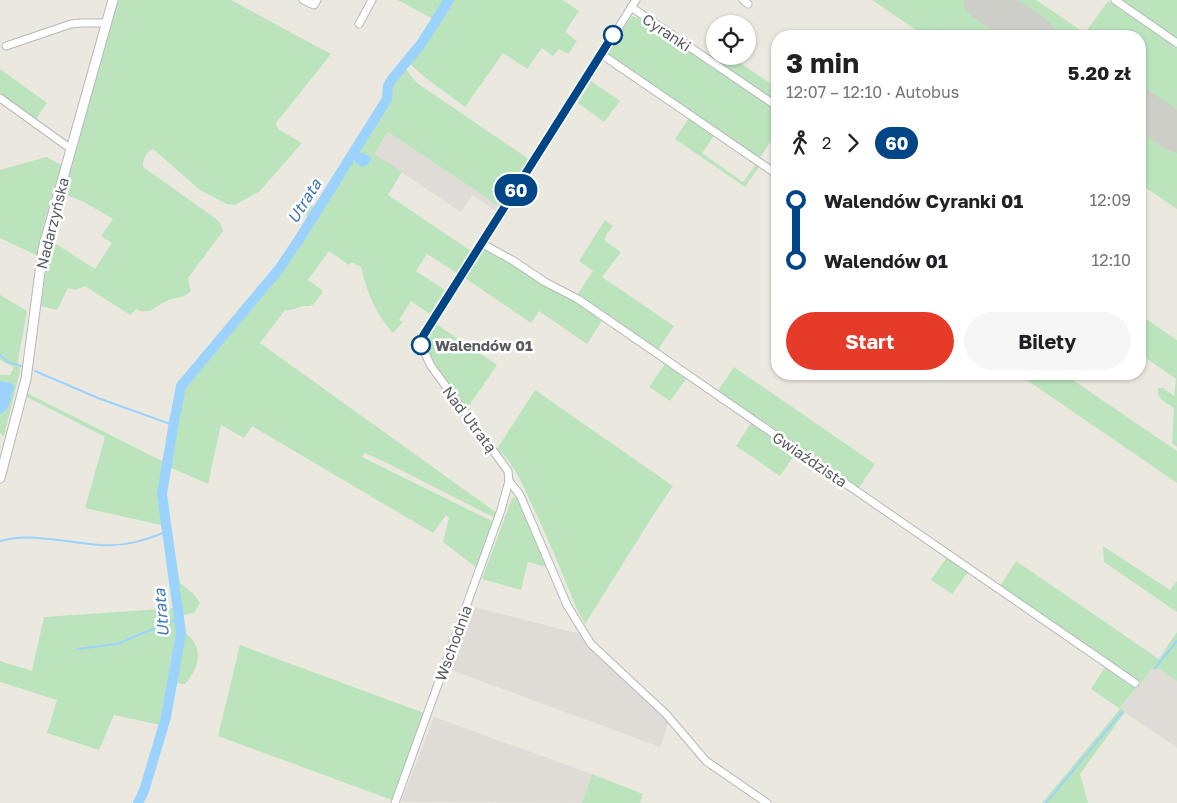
<!DOCTYPE html>
<html lang="pl">
<meta charset="utf-8">
<style>
:root{--surface:#fff;--page:#f6f6f6;--text:#202124;--muted:#757577;--accent:#e73b29}
body{margin:0;font-family:"Golos Text",sans-serif;background:var(--page);color:var(--text);height:100vh;display:flex;flex-direction:column;font-size:19px;white-space:nowrap}
*{box-sizing:border-box;margin:0}
p{font-size:16px;color:var(--muted)}
.icon{flex:none;width:28px;height:28px;fill:none;stroke:currentColor;stroke-width:2;stroke-linecap:round;stroke-linejoin:round}
.map{position:relative;flex:1;overflow:hidden}
.sheet{position:absolute;left:771px;top:30px;width:375px;height:350px;display:flex;flex-direction:column;background:var(--surface);border-radius:20px;box-shadow:0 1px 4px #0004}
.sheet>*{flex:none}
.badge{padding:0 10px;border-radius:16px;font-size:18px;line-height:32px}
.buttons{position:absolute;left:706px;top:15px;display:grid;gap:10px}
.buttons a{display:grid;place-items:center;width:50px;height:50px;border-radius:50%;background:var(--surface);box-shadow:0 1px 4px #0004;font-size:25px}
.map>.badge{position:absolute;translate:-50% -50%;box-shadow:0 0 0 2px #fff}
.legs{display:flex;align-items:center;gap:8px;height:55px;padding:0 15px;font-size:16px}
.legs p{margin-inline-start:auto}
.overview{display:flex;align-items:center;justify-content:space-between;height:85px;padding:0 15px}
h1{font-size:28px;font-weight:700;line-height:38px}
.action{display:flex;gap:10px;margin-top:auto;padding:10px 15px}
.action a{flex:1;height:58px;border-radius:30px;background:var(--accent);color:#fff;font-size:20px;font-weight:700;line-height:58px;text-align:center}
.action a+a{background:var(--page);color:var(--text)}
ul{padding:0 15px;list-style:none}
li{display:flex;align-items:center;gap:18px;height:60px;font-size:19px}
li i{display:grid;place-items:center;width:8px;height:100%;margin:0 6px;background:currentColor}
li i::after{content:'';width:12px;height:12px;margin:-6px;border:4px solid;border-radius:50%;background:var(--surface)}
li p{margin-inline-start:auto}
li:first-child i{background:linear-gradient(#0000 50%,currentColor 0)}
li:last-child i{background:linear-gradient(currentColor 50%,#0000 0)}
.map>svg:first-child{display:block}
.industrial{fill:#dfdcd7}
.green{fill:#bbe4bc}
.water{fill:#9cd2fe}
.lines{fill:none;stroke-linecap:round;stroke-linejoin:round}
.stream{stroke:#9cd2fe;stroke-width:2}
.river{stroke:#9cd2fe;stroke-width:10}
.runway{stroke:#cecec8;stroke-width:39}
.minor-casing{stroke:#b5b8bc;stroke-width:9}
.tertiary-casing{stroke:#b5b8bc;stroke-width:11}
.minor{stroke:#fff;stroke-width:7}
.tertiary{stroke:#fff;stroke-width:9}
.line-1-casing{stroke:#fff;stroke-width:11}
.line-1{stroke:#004687;stroke-width:8}
.stop-1-dot{fill:#fff;stroke:#004687;stroke-width:2.5}
.labels{text-anchor:middle;dominant-baseline:central;stroke-width:5;stroke-linejoin:round;paint-order:stroke}
.street-label{font-size:15px;fill:#585c60;stroke:#fff}
.stop-label{font-size:15px;font-weight:bold;fill:#585c60;stroke:#fff;text-anchor:start}
.water-label{font-size:16px;font-style:italic;fill:#3e78b8;stroke:#fff}
</style>
<div class="map">
<svg width="1177" height="803" viewBox="0 0 1177 803">
<rect width="100%" height="100%" fill="#ebe9df"/>
<g class="industrial">
<path d="M389,131L499,206L496,211L472,195L461,212L374,154Z"/>
<path d="M474,607L581,634L587,646L624,677L669,721L660,747L451,670Z"/>
<path d="M1159,669L1177,681V748L1120,709L1150,670Z"/>
<path d="M434,717L592,774L582,803L401,802Z"/>
</g>
<g class="green">
<path d="M117,0H231L331,54L276,123L278,129L302,143L260,191L235,205L227,204L200,190L153,149C145,153 143,158 143,167L215,218L220,223L223,231L188,278L191,291C184,298 178,297 169,300C157,304 150,317 136,309L130,315L85,286L76,290L68,288L57,310L41,306L47,263L44,261L50,240L95,269L112,243L101,236L113,219L84,202L64,194Z"/>
<path d="M398,0H563L579,11L565,32L577,41L568,54L559,49L553,56L542,48L527,69L503,53L465,107L427,79L409,63L405,68L417,83L523,155L528,159L526,165L499,206L388,132L374,154L402,172L388,195L471,251L457,273L427,254L416,271L445,290L430,314L411,301L399,320L403,322L393,333C374,311 368,295 361,267L351,262L349,265L329,251L308,280L322,290V293L314,304L310,306H303L291,310H285L260,343L497,513L495,518L383,461L365,453L362,457L494,522L477,568L443,542L449,518L446,515L433,533L252,426L244,438L221,425L208,484L167,466L165,493L180,583L194,594L200,603L194,613L183,615L184,632C205,647 200,666 185,684L174,683L167,719L145,792L140,803H133L149,766L160,725L114,715L99,750L47,733L57,700L0,682V661L32,671L44,617L175,608L171,573L161,525L85,508L105,437L27,397V393L162,461L179,385L276,267L302,229L307,217L304,207L315,206L381,102L387,81L405,59L433,19Z"/>
<path d="M872,0H1036L1085,33L1108,1L1177,47V209L1140,184V36H925Z"/>
<path d="M1121,0H1177V38Z"/>
<path d="M632,16L646,21L777,111V132L759,159L609,57L608,53Z"/>
<path d="M718,56H730L777,88V102L715,59Z"/>
<path d="M0,69L47,103L36,119L0,94Z"/>
<path d="M591,81L620,101L604,122L578,103Z"/>
<path d="M689,118L715,134L702,153L743,182L757,163L760,166L745,187L675,139Z"/>
<path d="M46,157L62,165L45,219L38,256L0,238V170Z"/>
<path d="M605,220L613,226L606,235L605,241L621,252L602,277L674,326L657,351L577,295L593,271L579,261Z"/>
<path d="M484,249L497,254L581,306L602,321L587,344L539,311L531,323L465,278Z"/>
<path d="M0,295L27,311L18,360L20,371L4,436L0,433V375H10L14,367L0,360Z"/>
<path d="M1140,315L1177,340V447L1172,443L1174,408C1166,402 1156,399 1158,388H1163L1174,396L1176,379L1140,354Z"/>
<path d="M436,324L497,365L466,410L427,352L429,339Z"/>
<path d="M665,364L686,379L670,401L649,387Z"/>
<path d="M734,367L875,464L858,489L717,392Z"/>
<path d="M1018,374H1064L1177,451V483Z"/>
<path d="M535,390L673,486L654,514L585,624L578,611C562,574 548,537 530,501C522,483 513,462 497,449Z"/>
<path d="M751,423L795,454L780,476L736,446Z"/>
<path d="M516,497L546,567L528,562L521,590L482,579L512,498Z"/>
<path d="M1103,546L1170,590L1177,581V612L1104,562Z"/>
<path d="M947,557L968,572L952,594L931,580Z"/>
<path d="M1016,561L1159,659L1177,632V681L1159,669L1150,670L1141,683L1000,586Z"/>
<path d="M240,645L424,713L392,800L218,736Z"/>
<path d="M1105,667L1136,688L1120,708L1125,712L1080,774L1088,803H1042L1120,709L1091,689Z"/>
<path d="M592,774L643,794L640,803H582Z"/>
</g>
<g class="water">
<path d="M359,153H363L371,157C371,163 368,165 363,167L355,163V157Z"/>
<path d="M0,381L11,383L14,386L9,406L2,414H0Z"/>
</g>
<g class="lines">
<g class="stream">
<path d="M0,355L8,362L21,366"/>
<path d="M35,371L98,398L173,425"/>
<path d="M0,541C32,532 68,543 100,545C125,547 146,540 168,531"/>
<path d="M77,649L117,644L179,618"/>
<path d="M1155,668L1177,641"/>
<path d="M1046,803L1122,712"/>
</g>
<g class="river">
<path d="M176,412L181,386L279,269L298,241L387,99L388,86L392,79L421,44L449,0"/>
<path d="M138,803L144,791L166,717L181,633L162,494L175,416"/>
</g>
<g class="runway">
<path d="M983,0L1036,36"/>
<path d="M1140,108L1177,133"/>
</g>
<g class="minor-casing">
<g id="minor">
<path d="M303,0L314,5L317,0"/>
<path d="M636,0L423,336L421,345L431,366L508,471L509,481L520,495L567,605L591,644L666,714L706,761L767,803"/>
<path d="M743,0L748,4"/>
<path d="M1115,0L1177,43"/>
<path d="M631,7L778,107"/>
<path d="M359,24L372,0"/>
<path d="M6,46L71,24L80,23H106"/>
<path d="M601,54L778,175"/>
<path d="M0,98L71,149"/>
<path d="M481,243L512,260L545,282L578,299L1135,683"/>
<path d="M395,803L501,510L509,481"/>
</g>
</g>
<g class="tertiary-casing">
<path id="tertiary" d="M0,478L26,379L43,249L113,0"/>
</g>
<use href="#minor" class="minor"/>
<use href="#tertiary" class="tertiary"/>
</g>
<g class="lines">
<g class="line-1-casing">
<path id="line-1" d="M421,345L423,336L613,35"/>
</g>
<use href="#line-1" class="line-1"/>
</g>
<g class="stop-1-dot">
<circle cx="613" cy="35" r="9"/>
<circle cx="421" cy="345" r="9"/>
</g>
<g class="labels">
<g class="street-label">
<text transform="translate(667 32) rotate(34)">Cyranki</text>
<text transform="translate(52 223) rotate(-76)">Nadarzyńska</text>
<text transform="translate(470 419) rotate(53)">Nad Utratą</text>
<text transform="translate(810 459) rotate(34)">Gwiaździsta</text>
<text transform="translate(453 643) rotate(-70)">Wschodnia</text>
</g>
<g class="stop-label">
<text x="435" y="345">Walendów 01</text>
</g>
<g class="water-label">
<text transform="translate(304 201) rotate(-58)">Utrata</text>
<text transform="translate(161 613) rotate(-95)">Utrata</text>
</g>
</g>
</svg>
<div class="buttons">
<a><svg class="icon" aria-label="locate" viewBox="0 0 24 24"><circle cx="12" cy="12" r="6"/><path d="M12 2v4M12 18v4M2 12h4M18 12h4"/></svg></a>
</div>
<b class="badge" style="left:516px;top:190px;background:#004687;color:#fff">60</b>
<section class="sheet">
<div class="overview"><div><h1>3 min</h1><p>12:07 – 12:10 · Autobus</p></div><b>5.20 zł</b></div>
<div class="legs"><svg class="icon" aria-label="walk" viewBox="0 0 24 24"><circle cx="13" cy="4" r="2"/><path d="M13 8l-2 6 4 7M11 14l-3 7M7 12l3-4h3l4 4"/></svg>2<svg class="icon" aria-label="forward" viewBox="0 0 24 24"><path d="M9 5l7 7-7 7"/></svg><b class="badge" style="background:#004687;color:#fff">60</b></div>
<ul>
<li><i style="color:#004687"></i><b>Walendów Cyranki 01</b><p>12:09</p></li>
<li><i style="color:#004687"></i><b>Walendów 01</b><p>12:10</p></li>
</ul>
<div class="action"><a>Start</a><a>Bilety</a></div>
</section>
</div>
